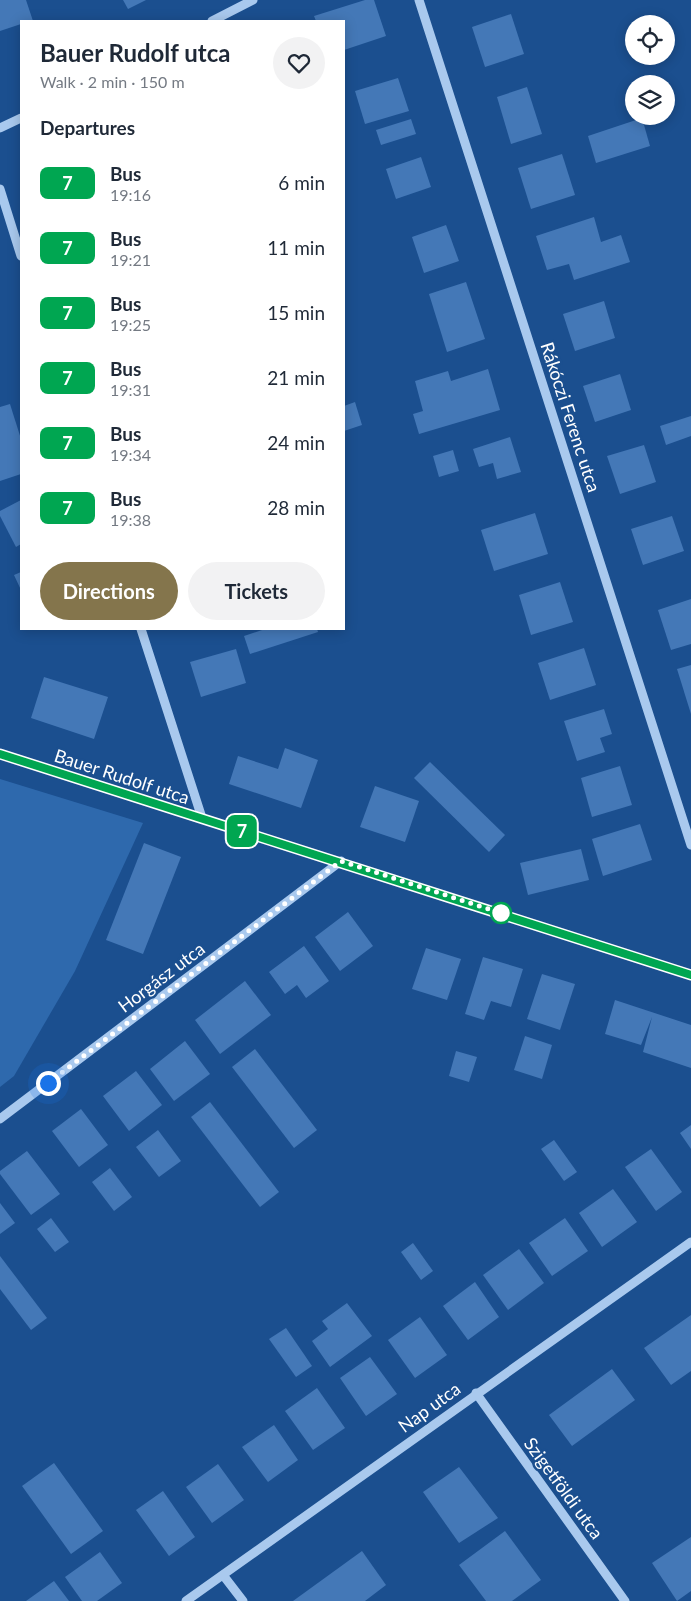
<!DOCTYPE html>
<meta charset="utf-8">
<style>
:root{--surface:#fff;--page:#f2f2f3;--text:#1f2937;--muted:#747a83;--accent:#84754c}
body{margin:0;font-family:Lato,sans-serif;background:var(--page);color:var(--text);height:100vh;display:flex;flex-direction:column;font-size:19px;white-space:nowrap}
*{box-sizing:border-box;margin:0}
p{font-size:16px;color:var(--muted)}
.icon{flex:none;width:28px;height:28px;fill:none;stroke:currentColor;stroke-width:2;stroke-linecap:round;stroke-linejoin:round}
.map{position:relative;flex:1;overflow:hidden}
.sheet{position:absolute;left:20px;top:20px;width:325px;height:610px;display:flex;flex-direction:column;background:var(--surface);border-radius:0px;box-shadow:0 2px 12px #0003}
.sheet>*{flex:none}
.badge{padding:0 10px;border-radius:8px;font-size:18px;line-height:32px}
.buttons{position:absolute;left:625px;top:15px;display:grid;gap:10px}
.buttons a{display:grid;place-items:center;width:50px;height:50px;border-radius:50%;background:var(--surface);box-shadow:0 2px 12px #0003;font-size:25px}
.you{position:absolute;width:25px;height:25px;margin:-12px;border:4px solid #fff;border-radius:50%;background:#1a73e8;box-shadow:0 0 0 8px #1a73e833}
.map>.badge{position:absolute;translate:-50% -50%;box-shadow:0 0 0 2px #fff}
h2{padding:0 20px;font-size:19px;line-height:45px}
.round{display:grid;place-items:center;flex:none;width:52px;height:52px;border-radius:26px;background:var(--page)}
.headline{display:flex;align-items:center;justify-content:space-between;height:85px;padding:0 20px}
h1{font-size:24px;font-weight:700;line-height:38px}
.button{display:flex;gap:10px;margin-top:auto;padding:10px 20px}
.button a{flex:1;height:58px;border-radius:30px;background:var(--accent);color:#fff;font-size:20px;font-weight:700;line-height:58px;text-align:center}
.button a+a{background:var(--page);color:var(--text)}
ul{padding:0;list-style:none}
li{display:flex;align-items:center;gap:15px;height:65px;padding:0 20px}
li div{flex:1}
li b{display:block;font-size:19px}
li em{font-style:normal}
li .badge{min-width:55px;font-weight:700;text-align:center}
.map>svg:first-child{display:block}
.green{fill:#2e69ad}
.building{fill:#4478b7}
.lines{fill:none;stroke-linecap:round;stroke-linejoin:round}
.minor{stroke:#a9c9ee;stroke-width:9}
.line-casing{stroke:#fff;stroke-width:11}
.line{stroke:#00a651;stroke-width:8}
.walk{stroke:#fff;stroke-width:5;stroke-dasharray:0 9}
.stop-dot{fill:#fff;stroke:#00a651;stroke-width:2.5}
.labels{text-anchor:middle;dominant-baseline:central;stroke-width:5;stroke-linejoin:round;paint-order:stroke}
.street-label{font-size:18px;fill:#fff;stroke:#1b4f8f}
</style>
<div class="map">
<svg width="691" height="1601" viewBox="0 0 691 1601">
<rect width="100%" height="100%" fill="#1b4f8f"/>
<path class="green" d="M0,779L143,823L75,971L14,1076L0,1087Z"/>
<g class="building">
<path d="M0,0H26L33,21H21V24L0,31Z"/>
<path d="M123,0H146L128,9Z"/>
<path d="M365,0H374L386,36L344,50V21H316L314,16Z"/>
<path d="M511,14L524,54L485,67L472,27Z"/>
<path d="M398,78L409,111L365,124L355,91Z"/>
<path d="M527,87L542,134L511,144L497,97Z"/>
<path d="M642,118L650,146L596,163L588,136Z"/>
<path d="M411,119L416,134L381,145L376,130Z"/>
<path d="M562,154L575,195L531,209L518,168Z"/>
<path d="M421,157L431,187L396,199L386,169Z"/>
<path d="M594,217L601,242L621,235L630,262L574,280L569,264L547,270L536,236Z"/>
<path d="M446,225L459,261L424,273L412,237Z"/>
<path d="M466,282L485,339L447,352L429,294Z"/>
<path d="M604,301L615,338L575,351L563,314Z"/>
<path d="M488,369L500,410L419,434L413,414L423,411L415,381L448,371L451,381Z"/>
<path d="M620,374L631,410L595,422L583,386Z"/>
<path d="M355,402L362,425L344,431V406Z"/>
<path d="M10,404L21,439V474L0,481V407Z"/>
<path d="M691,416V436L666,445L660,426Z"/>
<path d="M510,437L521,472L497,479L493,463L479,467L473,449Z"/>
<path d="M644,445L656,482L620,494L607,456Z"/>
<path d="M453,450L459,471L439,477L433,456Z"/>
<path d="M21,500V544L16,547L0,516V511Z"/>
<path d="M535,513L548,554L494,571L481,530Z"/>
<path d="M672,516L684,551L643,565L631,529Z"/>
<path d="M21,572V590L14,575Z"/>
<path d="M560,582L573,622L531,635L519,595Z"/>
<path d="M691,599V644L671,650L658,610Z"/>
<path d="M265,629H317L318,632L250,654L244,636Z"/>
<path d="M584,648L596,685L550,700L538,663Z"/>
<path d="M236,649L246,683L201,697L190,662Z"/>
<path d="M691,665V714L677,669Z"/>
<path d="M44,677L108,697L94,739L31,718Z"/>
<path d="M604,709L612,734L600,738L605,752L577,761L564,721Z"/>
<path d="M285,748L318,760L301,808L229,784L238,756L278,769Z"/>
<path d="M430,762L505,835L489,852L414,778Z"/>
<path d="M620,766L632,805L592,817L581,778Z"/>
<path d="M375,786L419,801L405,842L360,827Z"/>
<path d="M640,824L652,860L603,876L592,839Z"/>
<path d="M144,843L181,857L143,954L106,940Z"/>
<path d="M581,849L589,880L528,895L520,863Z"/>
<path d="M348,912L373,946L340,971L315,937Z"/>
<path d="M304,946L329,981L306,998L297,985L285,994L269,972Z"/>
<path d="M426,948L461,959L447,1000L412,989Z"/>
<path d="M483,957L523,969L511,1007L491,1001L484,1020L465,1014Z"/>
<path d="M542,974L575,984L560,1030L527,1019Z"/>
<path d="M245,981L271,1015L220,1054L195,1020Z"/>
<path d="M615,1000L691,1025V1068L643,1052L652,1017L641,1045L605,1034Z"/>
<path d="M525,1036L552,1045L542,1079L514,1070Z"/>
<path d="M185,1041L210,1074L174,1101L150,1069Z"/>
<path d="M255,1049L317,1130L294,1148L232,1067Z"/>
<path d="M456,1051L477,1057L469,1082L449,1076Z"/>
<path d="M136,1071L162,1105L129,1131L103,1096Z"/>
<path d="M210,1102L279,1192L260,1207L191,1117Z"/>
<path d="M81,1109L108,1145L79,1167L52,1131Z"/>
<path d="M691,1125V1149L680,1133Z"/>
<path d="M158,1130L181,1161L159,1177L136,1147Z"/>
<path d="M554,1140L577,1172L564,1181L541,1149Z"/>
<path d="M651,1149L682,1192L656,1211L625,1167Z"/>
<path d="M27,1151L60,1194L31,1215L0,1174V1171Z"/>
<path d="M110,1168L132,1197L114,1211L92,1182Z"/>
<path d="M613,1189L637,1222L602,1247L579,1213Z"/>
<path d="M0,1203L15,1223L0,1234Z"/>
<path d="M51,1218L69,1242L55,1252L37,1229Z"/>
<path d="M565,1218L588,1251L552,1276L529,1243Z"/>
<path d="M413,1243L433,1271L421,1280L401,1252Z"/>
<path d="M519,1249L544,1283L508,1310L483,1275Z"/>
<path d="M0,1256L47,1318L31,1330L0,1289Z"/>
<path d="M475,1282L499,1317L468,1340L443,1306Z"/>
<path d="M347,1303L372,1336L330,1367L312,1341L328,1329L322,1321Z"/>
<path d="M691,1315V1371L671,1385L644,1348Z"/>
<path d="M420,1317L447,1355L415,1378L388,1340Z"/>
<path d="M286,1328L312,1366L296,1377L269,1339Z"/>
<path d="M370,1357L397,1394L366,1416L340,1378Z"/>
<path d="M612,1369L635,1400L572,1446L549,1415Z"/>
<path d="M317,1388L345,1428L313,1450L285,1411Z"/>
<path d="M274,1425L298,1460L268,1482L242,1447Z"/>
<path d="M54,1463L103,1531L71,1554L22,1486Z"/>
<path d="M218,1464L244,1500L212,1523L186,1487Z"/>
<path d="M459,1467L498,1518L459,1543L423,1492Z"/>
<path d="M163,1491L195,1537L169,1556L136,1510Z"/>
<path d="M505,1531L541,1580L512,1601H486L459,1565Z"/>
<path d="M691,1537V1591L677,1601L652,1563Z"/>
<path d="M362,1551L386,1585L365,1601H293Z"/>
<path d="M100,1552L122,1583L97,1601H82L65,1577Z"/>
<path d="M54,1581L69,1601H26Z"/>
</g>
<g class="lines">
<g class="minor">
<path d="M419,0L691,845"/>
<path d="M212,21L253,0"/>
<path d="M0,128L21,118"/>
<path d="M0,189L21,256"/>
<path d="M141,629L202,818"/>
<path d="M0,754L691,975"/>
<path d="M0,1119L341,861"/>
<path d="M476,1393L625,1601"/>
<path d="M223,1575L243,1601"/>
<path d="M186,1601L691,1242"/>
</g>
</g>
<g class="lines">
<g class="line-casing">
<path id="line" d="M0,754L691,975"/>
</g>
<use href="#line" class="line"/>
<path class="walk" d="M48,1083L341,861L507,915L501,913"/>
</g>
<circle class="stop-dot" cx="501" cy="913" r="10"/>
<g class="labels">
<g class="street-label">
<text transform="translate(571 417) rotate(72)">Rákóczi Ferenc utca</text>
<text transform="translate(122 776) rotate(18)">Bauer Rudolf utca</text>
<text transform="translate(161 977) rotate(-37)">Horgász utca</text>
<text transform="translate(429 1407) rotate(-36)">Nap utca</text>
<text transform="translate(564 1488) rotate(54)">Szigetföldi utca</text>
</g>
</g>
</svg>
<div class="buttons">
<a><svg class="icon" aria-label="locate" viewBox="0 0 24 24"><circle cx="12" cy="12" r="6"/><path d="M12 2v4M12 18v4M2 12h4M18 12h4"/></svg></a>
<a><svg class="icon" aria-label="layers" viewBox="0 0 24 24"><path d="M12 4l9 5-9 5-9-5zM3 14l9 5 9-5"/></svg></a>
</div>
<div class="you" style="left:48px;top:1083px"></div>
<b class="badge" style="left:242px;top:831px;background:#00a651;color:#fff">7</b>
<section class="sheet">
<div class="headline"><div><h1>Bauer Rudolf utca</h1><p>Walk · 2 min · 150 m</p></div><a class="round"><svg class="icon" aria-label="heart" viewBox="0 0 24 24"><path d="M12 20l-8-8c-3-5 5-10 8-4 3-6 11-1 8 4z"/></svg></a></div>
<h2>Departures</h2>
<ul>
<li><span class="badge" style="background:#00a651;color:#fff">7</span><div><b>Bus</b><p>19:16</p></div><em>6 min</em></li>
<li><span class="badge" style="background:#00a651;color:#fff">7</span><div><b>Bus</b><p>19:21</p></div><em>11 min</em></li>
<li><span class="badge" style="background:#00a651;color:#fff">7</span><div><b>Bus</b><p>19:25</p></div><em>15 min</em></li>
<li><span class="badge" style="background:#00a651;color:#fff">7</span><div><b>Bus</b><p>19:31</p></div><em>21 min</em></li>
<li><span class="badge" style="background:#00a651;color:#fff">7</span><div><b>Bus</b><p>19:34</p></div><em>24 min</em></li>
<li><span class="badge" style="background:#00a651;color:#fff">7</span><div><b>Bus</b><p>19:38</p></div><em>28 min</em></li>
</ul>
<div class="button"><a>Directions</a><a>Tickets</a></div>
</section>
</div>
